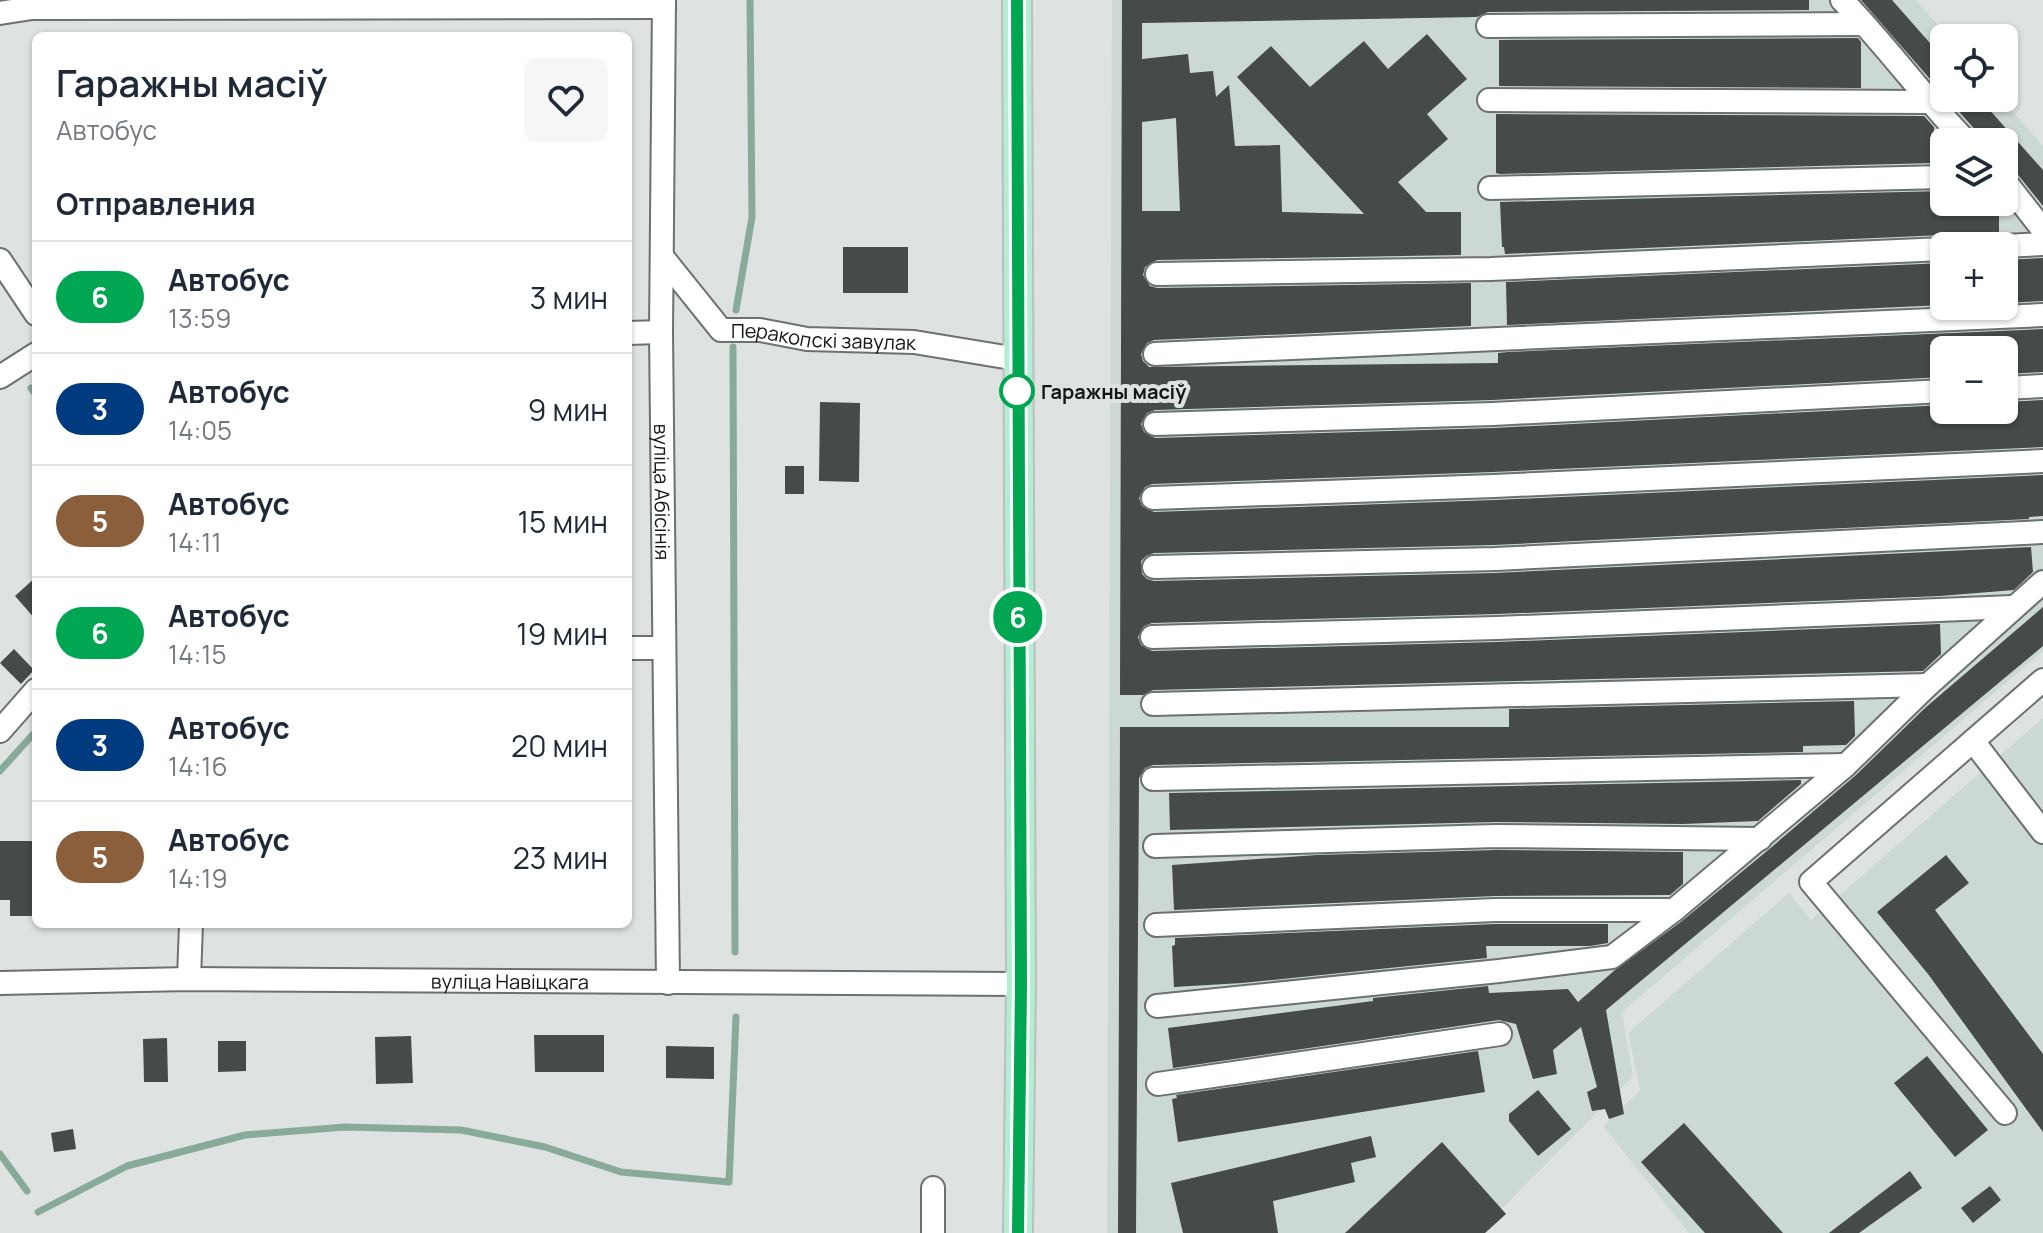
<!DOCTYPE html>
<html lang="ru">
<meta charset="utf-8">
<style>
:root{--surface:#fff;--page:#f6f6f7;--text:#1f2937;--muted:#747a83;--line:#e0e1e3}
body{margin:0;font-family:Manrope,sans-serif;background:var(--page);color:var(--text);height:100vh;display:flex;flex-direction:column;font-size:30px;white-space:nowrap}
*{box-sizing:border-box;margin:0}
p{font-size:26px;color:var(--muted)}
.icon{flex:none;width:44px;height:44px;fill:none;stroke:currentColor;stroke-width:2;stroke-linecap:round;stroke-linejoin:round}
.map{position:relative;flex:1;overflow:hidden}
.details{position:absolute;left:32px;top:32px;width:600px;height:896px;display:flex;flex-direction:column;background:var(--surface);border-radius:12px;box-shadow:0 2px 6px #0004}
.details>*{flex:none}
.badge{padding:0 16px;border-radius:26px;font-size:28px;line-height:52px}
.buttons{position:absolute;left:1930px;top:24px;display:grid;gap:16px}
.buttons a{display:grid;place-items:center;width:88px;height:88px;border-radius:12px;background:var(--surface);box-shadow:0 2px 6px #0004;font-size:40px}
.map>.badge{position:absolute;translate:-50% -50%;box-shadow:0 0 0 4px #fff}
h2{padding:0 24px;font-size:30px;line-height:72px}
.round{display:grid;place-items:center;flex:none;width:84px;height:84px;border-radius:12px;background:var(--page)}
.summary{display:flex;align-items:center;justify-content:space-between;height:136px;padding:0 24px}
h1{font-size:38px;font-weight:600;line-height:60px}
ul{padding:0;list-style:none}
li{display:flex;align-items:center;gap:24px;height:112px;padding:0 24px;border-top:2px solid var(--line)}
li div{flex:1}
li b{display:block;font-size:30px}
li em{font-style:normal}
li .badge{min-width:88px;font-weight:700;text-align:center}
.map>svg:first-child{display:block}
.built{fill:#ccd9d2;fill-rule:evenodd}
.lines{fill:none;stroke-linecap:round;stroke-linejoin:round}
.stream{stroke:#8a9;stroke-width:7}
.building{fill:#464a48;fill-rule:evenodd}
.minor-casing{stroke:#6c706e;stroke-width:26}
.major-casing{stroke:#bdbebd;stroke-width:32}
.minor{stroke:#fff;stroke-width:22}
.major{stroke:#b2eed4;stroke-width:28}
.line-casing{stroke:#fff;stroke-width:18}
.line{stroke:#00a651;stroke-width:12}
.stop-dot{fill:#fff;stroke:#00a651;stroke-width:4}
.labels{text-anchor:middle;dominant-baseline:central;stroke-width:8;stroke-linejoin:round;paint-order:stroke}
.street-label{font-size:20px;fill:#141615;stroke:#dee3e1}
.stop-label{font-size:20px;font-weight:bold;fill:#141615;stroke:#dee3e1;text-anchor:start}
</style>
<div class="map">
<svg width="2043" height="1233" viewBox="0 0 2043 1233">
<rect width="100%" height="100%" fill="#dee3e1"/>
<g class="built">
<path d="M1112,0H1916L1949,38H1944V98H2001L2043,146V651L1622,1012L1633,1076L1478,1233H1107ZM1944,142H2004V202H1944ZM1944,246H2004V306H1944ZM1944,350H2004V410H1944Z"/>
<path d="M2043,718V1233H1689L1603,1126L1640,1090L1628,1033L1789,893L1811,920Z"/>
</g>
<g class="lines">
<g class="stream">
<path d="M736,310L752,217L750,0"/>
<path d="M733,347L735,952"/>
<path d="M31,388L36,395"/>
<path d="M0,771L36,731"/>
<path d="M0,1154L27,1191"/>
<path d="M38,1212L127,1166L245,1135L345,1127L461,1130L545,1147L621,1172L729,1182L736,1017"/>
</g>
</g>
<g class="building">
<path d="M1122,0H1809V10L1488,12L1477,17L1142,23V59L1188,54L1190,73L1213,71L1216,97L1229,85L1235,146L1280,145L1282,212L1364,214L1237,77L1271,46L1310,87L1364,41L1388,69L1427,34L1467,79L1427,114L1448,139L1398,182L1426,212H1461V255L1157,260L1145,267L1143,275L1150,286L1157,288L1471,283V326L1154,340L1147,343L1141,354L1143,361L1149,367L1498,363V353L1508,352L2043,329V372L2004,374V350H1944V377L1492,400L1155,410L1147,413L1141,424L1144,432L1155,438L1493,428L1944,405V410H2004V402L2043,400V447L1493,472L1152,484L1145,487L1139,498L1142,506L1154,512L1494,500L2043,475V516L2029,517V519L1494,545L1154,553L1146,556L1141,561L1142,574L1147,579L1154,581L1495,573L2031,547L2033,572L2014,590L1940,596L1497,614L1152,623L1144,626L1138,637L1141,645L1152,651L1497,642L1940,624L1941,654L1923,671L1153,690L1143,695H1120ZM1176,118L1180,211H1142V122Z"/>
<path d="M1861,0H1892L1944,59V95Z"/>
<path d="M1858,38L1861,42V88L1499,86V40Z"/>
<path d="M1947,98H1979L2043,170V206L2015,171L2004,162V142H1986Z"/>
<path d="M1496,114L1924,116L1934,127V163L1500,174L1496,173Z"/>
<path d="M1944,191V202H1999V233L1995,236L1943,235L1505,254L1504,247H1502L1500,202Z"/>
<rect x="843" y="247" width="65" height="46"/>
<path d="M2043,258V301L2004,303V260Z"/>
<path d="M1944,263V305L1507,325L1506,282Z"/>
<path d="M820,402L860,403L859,482L819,481Z"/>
<rect x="785" y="466" width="19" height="28"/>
<path d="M36,577V620L15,596Z"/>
<path d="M2043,607V646L1606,1010L1624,1114L1609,1119L1605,1109L1592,1111L1587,1092L1597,1087L1581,1027L1553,1050L1557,1074L1533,1079L1516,1024L1499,1020L1173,1068L1168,1028L1373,1001V998L1488,986L1489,993L1568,989L1578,1002L1615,970L1682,921L1767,851L1856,775L1925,708Z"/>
<path d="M14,649L34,670L21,684L0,663Z"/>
<path d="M1854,701L1855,736L1846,745L1803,746V752L1153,765L1145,768L1139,778L1136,1233H1118L1120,727H1509V709Z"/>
<path d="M1801,780V784L1758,821L1683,824L1496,822L1170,830L1169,793Z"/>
<path d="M0,841H36V916H10V900H0Z"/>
<path d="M1496,850L1683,852V884L1670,895L1495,896L1174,910L1172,865L1317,855Z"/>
<path d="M1946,855L1969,883L1935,910L2043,1054V1132L1928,974L1877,912Z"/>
<path d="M1495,924H1608V943L1590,946H1486L1487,958L1242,983L1174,987L1172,946L1175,945V938Z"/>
<path d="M534,1035H604V1072H535Z"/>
<path d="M411,1036L413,1083L376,1084L375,1037Z"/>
<path d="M167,1038L168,1082H144L143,1039Z"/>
<path d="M218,1041H246V1071L218,1072Z"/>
<path d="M666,1046L714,1047V1079L666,1078Z"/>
<path d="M1478,1051L1485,1092L1178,1142L1172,1099L1177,1098L1176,1095Z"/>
<path d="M1927,1056L1988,1130L1955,1157L1894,1083Z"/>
<path d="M1538,1090L1571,1129L1538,1156L1509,1121V1114Z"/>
<path d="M1684,1123L1783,1233H1705L1641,1162Z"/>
<path d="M73,1129L76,1149L54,1152L51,1133Z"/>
<path d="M1371,1136L1376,1157L1351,1163L1355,1182L1273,1201L1278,1233H1183L1171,1183Z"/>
<path d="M1442,1142L1506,1214L1485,1233H1345Z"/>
<path d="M1910,1171L1922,1188L1859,1233H1829Z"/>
<path d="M1990,1186L2001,1200L1973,1223L1961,1208Z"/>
</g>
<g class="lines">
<g class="minor-casing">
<g id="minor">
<path id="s1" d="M664,0L661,332L668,983"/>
<path d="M1842,0C1886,45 1923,97 1967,142"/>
<path d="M0,13L32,8L664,7"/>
<path d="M1488,26L1864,24"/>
<path d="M1489,100L1928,102"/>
<path d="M2004,180L2043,230"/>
<path d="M1490,188L1944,177"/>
<path d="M2004,246L2043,244"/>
<path id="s2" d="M664,259L721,330H760L807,339L914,342L1017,359"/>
<path d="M0,260L36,314"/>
<path d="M1157,274L1491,269L1944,249"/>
<path d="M628,333L661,332"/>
<path d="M1155,354L2043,315"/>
<path d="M0,377L36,354"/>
<path d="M2004,388L2043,386"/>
<path d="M1155,424L1493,414L1944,391"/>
<path d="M1153,498L1494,486L2043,461"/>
<path d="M1154,567L1495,559L2043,532"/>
<path d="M1152,637L1497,628L2013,607"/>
<path d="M628,648H664"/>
<path d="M1153,704L1928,685"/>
<path d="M0,731L36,690"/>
<path d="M1973,741L2043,832"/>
<path d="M1153,779L1846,765"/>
<path d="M1155,846L1496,836L1760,839"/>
<path d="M1156,925L1495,910H1674"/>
<path d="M189,979L191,924"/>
<path id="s3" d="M0,983L189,979L1021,984"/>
<path d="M1157,1006L1499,971L1612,957L1674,910L1846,765L1928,685L2043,582"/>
<path d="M1158,1084L1500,1034"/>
<path d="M2005,1113L1811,882L2043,680"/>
<path d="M933,1233V1188"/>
</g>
</g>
<g class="major-casing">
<path id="major" d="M1017,0L1021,984L1018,1233"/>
</g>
<use href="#minor" class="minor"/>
<use href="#major" class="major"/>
</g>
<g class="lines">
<g class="line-casing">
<path id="line" d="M1017,0L1021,984L1018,1233"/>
</g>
<use href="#line" class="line"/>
</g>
<circle class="stop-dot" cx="1017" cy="391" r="16"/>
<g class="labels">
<g class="street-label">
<text stroke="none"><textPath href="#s2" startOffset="194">Перакопскі завулак</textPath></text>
<text stroke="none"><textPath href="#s1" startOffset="492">вуліца Абісінія</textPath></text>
<text stroke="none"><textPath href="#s3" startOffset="510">вуліца Навіцкага</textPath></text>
</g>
<g class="stop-label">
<text x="1041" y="391">Гаражны масіў</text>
</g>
</g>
</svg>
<div class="buttons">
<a><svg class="icon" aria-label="locate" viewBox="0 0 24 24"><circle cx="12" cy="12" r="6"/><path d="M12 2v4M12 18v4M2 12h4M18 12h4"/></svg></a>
<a><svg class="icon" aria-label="layers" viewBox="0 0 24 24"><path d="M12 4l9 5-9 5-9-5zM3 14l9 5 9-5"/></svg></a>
<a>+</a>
<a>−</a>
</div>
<b class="badge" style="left:1018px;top:617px;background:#00a651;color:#fff">6</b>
<section class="details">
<div class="summary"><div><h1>Гаражны масіў</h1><p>Автобус</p></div><a class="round"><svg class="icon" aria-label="heart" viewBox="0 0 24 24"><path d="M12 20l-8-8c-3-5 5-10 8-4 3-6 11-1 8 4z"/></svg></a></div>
<h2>Отправления</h2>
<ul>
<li><span class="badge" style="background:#00a651;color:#fff">6</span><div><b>Автобус</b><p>13:59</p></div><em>3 мин</em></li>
<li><span class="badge" style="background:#003b80;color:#fff">3</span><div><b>Автобус</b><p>14:05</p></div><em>9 мин</em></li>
<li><span class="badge" style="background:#8b5e3c;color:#fff">5</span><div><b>Автобус</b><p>14:11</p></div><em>15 мин</em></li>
<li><span class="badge" style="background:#00a651;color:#fff">6</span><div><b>Автобус</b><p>14:15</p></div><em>19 мин</em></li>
<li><span class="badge" style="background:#003b80;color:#fff">3</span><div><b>Автобус</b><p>14:16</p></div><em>20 мин</em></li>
<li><span class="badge" style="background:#8b5e3c;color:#fff">5</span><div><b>Автобус</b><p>14:19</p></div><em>23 мин</em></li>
</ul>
</section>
</div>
